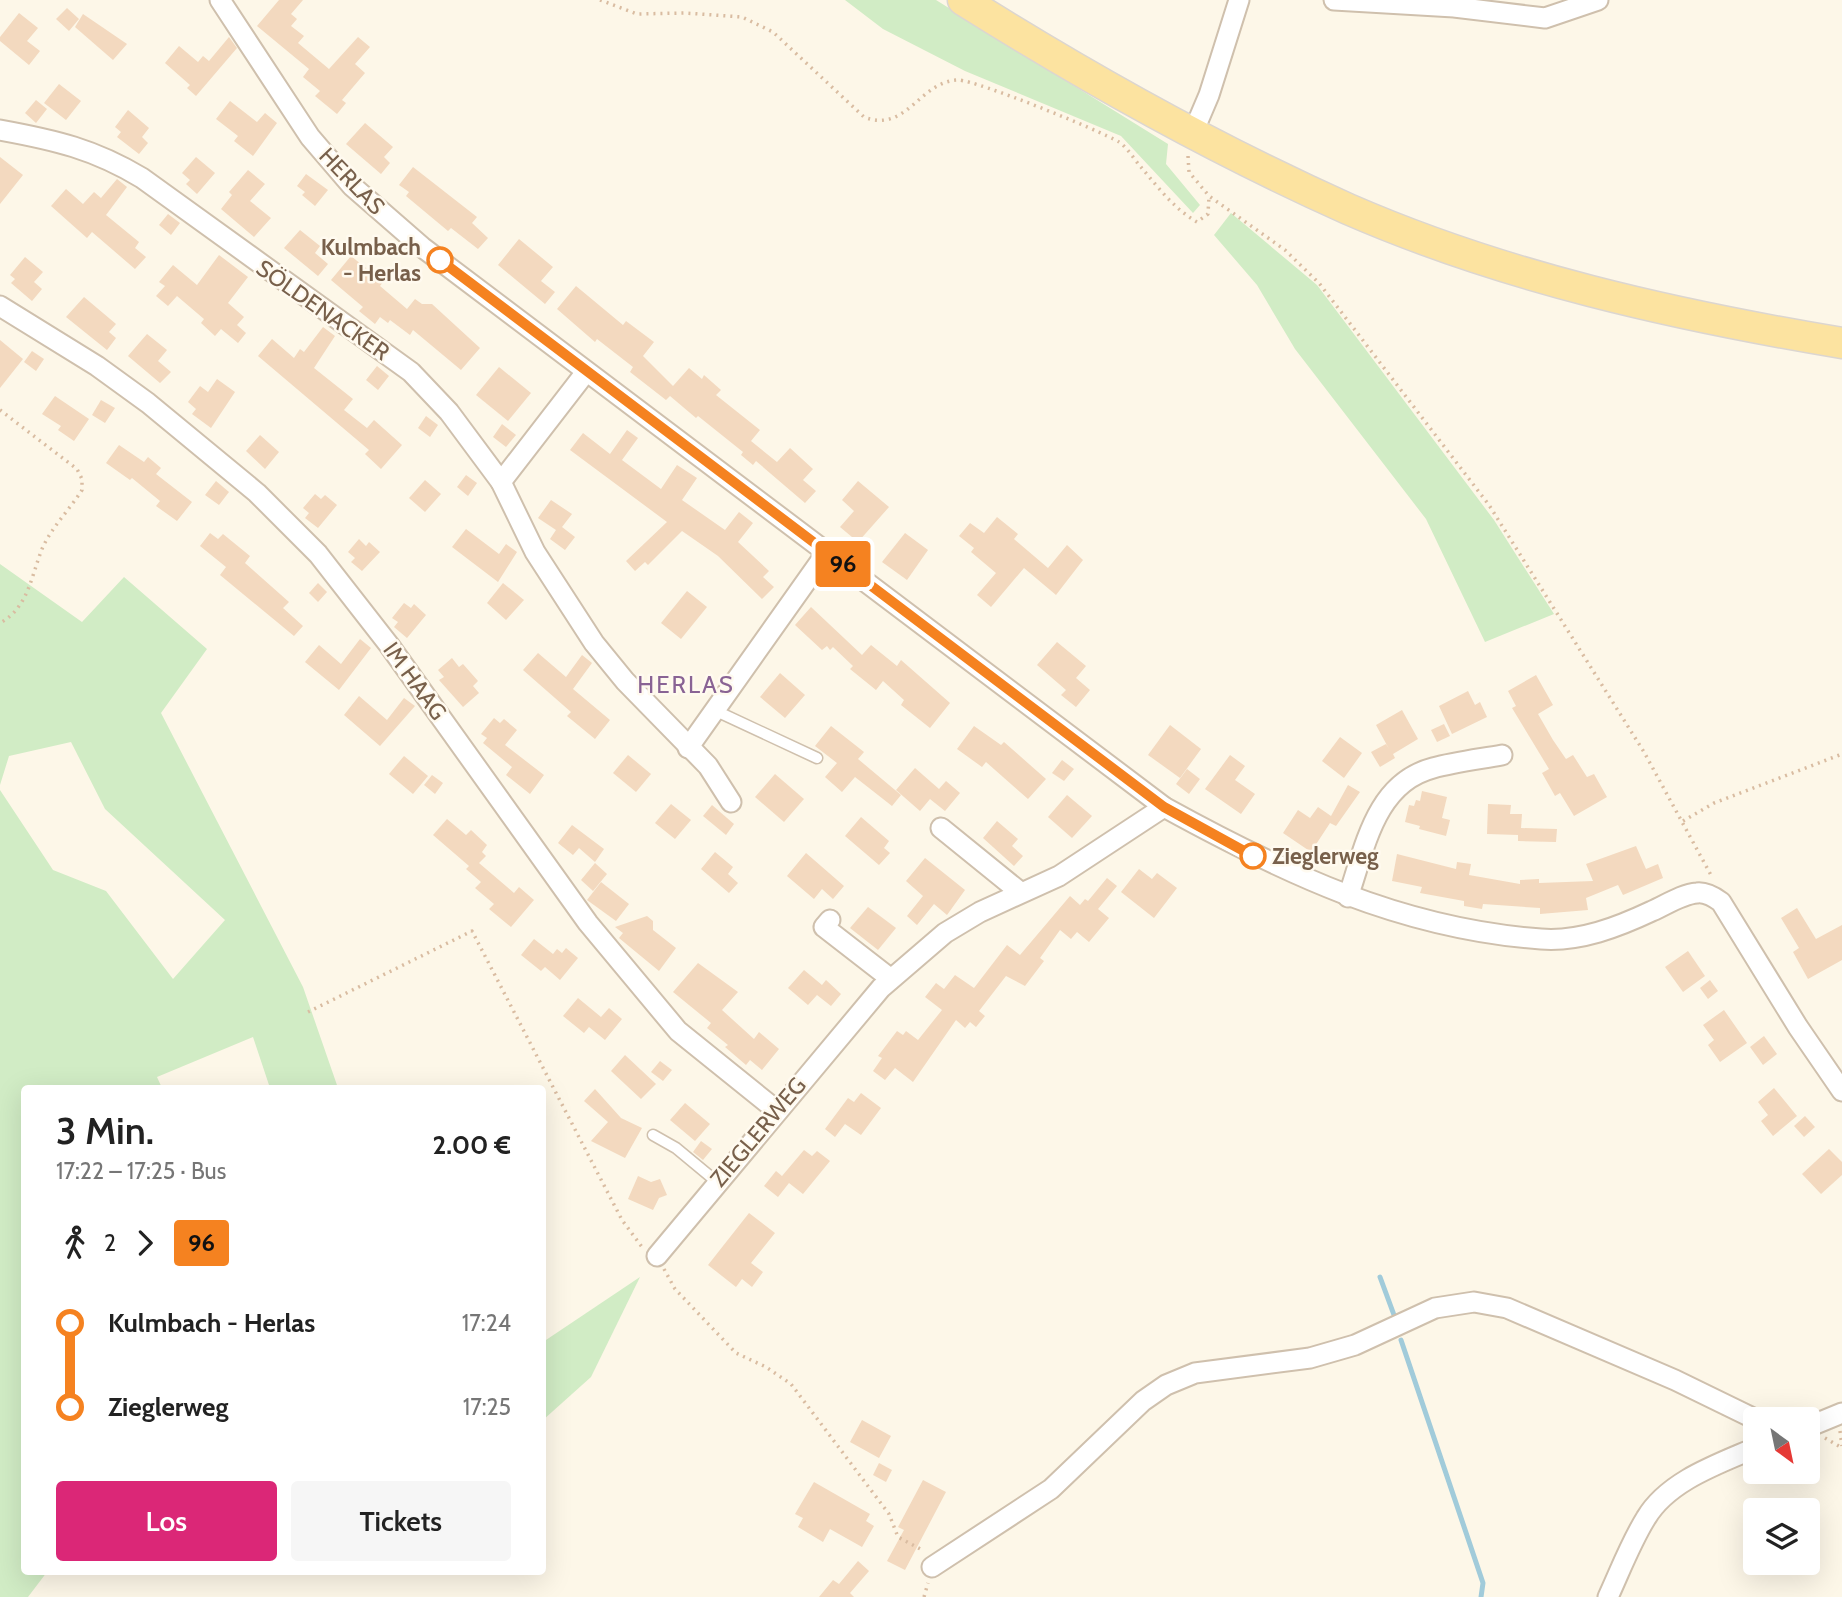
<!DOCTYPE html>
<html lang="de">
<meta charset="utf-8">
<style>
:root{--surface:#fff;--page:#f6f6f6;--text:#222;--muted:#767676;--accent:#db2777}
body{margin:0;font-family:Cabin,sans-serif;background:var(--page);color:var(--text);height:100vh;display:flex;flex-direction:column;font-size:26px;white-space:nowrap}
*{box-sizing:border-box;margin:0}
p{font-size:23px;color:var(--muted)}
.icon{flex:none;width:38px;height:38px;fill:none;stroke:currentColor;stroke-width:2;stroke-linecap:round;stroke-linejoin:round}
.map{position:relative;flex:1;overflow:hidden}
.side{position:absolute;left:21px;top:1085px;width:525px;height:490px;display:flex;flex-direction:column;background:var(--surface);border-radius:7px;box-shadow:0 7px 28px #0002}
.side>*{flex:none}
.badge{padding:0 14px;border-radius:5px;font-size:24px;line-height:46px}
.needle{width:46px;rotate:147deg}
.controls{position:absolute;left:1743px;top:1407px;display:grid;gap:14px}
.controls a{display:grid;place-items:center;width:77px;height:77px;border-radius:7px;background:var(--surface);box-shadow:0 7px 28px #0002;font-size:35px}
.map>.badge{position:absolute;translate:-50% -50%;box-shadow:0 0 0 4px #fff}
.legs{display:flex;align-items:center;gap:10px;height:77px;padding:0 35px;font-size:23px}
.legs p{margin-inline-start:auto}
.summary{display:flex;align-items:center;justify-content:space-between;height:119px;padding:0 35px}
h1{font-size:38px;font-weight:600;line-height:52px}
.button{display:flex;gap:14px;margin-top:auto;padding:14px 35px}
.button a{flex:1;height:80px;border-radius:7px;background:var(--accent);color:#fff;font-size:28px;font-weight:600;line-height:80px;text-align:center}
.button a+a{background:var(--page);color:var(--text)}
ul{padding:0 35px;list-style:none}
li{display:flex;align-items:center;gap:24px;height:84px;font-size:26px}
li i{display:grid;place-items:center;width:10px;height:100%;margin:0 9px;background:currentColor}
li i::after{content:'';width:18px;height:18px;margin:-9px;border:5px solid;border-radius:50%;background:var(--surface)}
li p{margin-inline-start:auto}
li:first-child i{background:linear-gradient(#0000 50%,currentColor 0)}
li:last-child i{background:linear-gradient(currentColor 50%,#0000 0)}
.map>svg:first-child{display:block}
.green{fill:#d1ecc5}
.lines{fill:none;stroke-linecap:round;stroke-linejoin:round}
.stream{stroke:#a1cbda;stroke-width:5}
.building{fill:#f3d9bf}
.service-casing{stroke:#cfc0ad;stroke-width:13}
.minor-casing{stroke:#cfc0ad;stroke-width:23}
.primary-casing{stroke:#dcd6d0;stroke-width:33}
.path{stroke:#d9bca1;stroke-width:3.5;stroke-dasharray:2 5;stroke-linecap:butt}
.service{stroke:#fff;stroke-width:10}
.minor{stroke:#fff;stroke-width:19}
.primary{stroke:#fce3a0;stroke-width:30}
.line-1-casing{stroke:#fff;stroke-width:16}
.line-1{stroke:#f58220;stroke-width:10}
.stop-1-dot{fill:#fff;stroke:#f58220;stroke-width:3.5}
.labels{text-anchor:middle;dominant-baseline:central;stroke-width:5;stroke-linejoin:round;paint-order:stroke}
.street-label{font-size:23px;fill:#78604b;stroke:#fffaef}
.stop-label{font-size:23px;font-weight:bold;fill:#78604b;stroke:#fffaef;text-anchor:end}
.neighbourhood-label{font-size:24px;letter-spacing:2px;fill:#896394;stroke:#fffaef}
</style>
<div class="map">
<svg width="1842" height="1597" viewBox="0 0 1842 1597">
<rect width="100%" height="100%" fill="#fdf7e8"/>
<g class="green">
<path d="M845,0H936L1168,144L1166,164L1200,205L1193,213L1121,136L965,71L883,29Z"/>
<path d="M1231,213L1317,285L1494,520L1554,614L1485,642L1426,519L1295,349L1257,285L1214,235Z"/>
<path d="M0,564L82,622L124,577L207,649L161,713L303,987L338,1088H270L253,1037L157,1077L162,1088H24V1572H47L28,1597H0V790L53,870L106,891L173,979L225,920L105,809L71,742L9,756L0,785Z"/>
<path d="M640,1277L591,1377L543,1420V1342Z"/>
</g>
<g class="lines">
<g class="stream">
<path d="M1380,1277L1394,1315"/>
<path d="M1401,1340L1483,1583L1481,1597"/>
</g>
</g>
<g class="building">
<path d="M279,0H303L291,14L297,19L291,26L304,36L298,43L329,69L358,37L370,47L355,64L365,73L342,100L346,103L337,114L315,96L320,91L303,77L309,69L257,26Z"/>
<path d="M67,8L79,19L69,31L56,19Z"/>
<path d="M19,13L38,28L27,41L40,51L29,65L0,41V37Z"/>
<path d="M83,14L127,44L113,60L75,27Z"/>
<path d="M229,37L237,48L196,96L187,88L190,85L165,63L179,46L198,62L203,56L209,61Z"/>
<path d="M59,84L81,101L66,120L44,103Z"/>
<path d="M36,100L47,109L36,123L25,113Z"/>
<path d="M230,101L257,122L265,113L277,123L253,156L234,141L238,136L216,119Z"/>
<path d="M128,110L149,128L142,137L148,143L139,154L117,137L121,132L115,127Z"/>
<path d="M365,123L393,147L384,157L390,163L381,174L346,144Z"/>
<path d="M0,157L23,175L0,204Z"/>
<path d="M196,157L215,173L197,194L186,184L190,180L182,173Z"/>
<path d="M413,167L477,217L472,223L488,238L478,249L451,228L448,231L406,196L409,192L399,185Z"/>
<path d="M248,170L265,184L250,201L271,218L254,237L221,209L232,195L229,192Z"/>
<path d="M306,174L328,190L315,206L302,195L305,192L297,186Z"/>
<path d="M117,179L127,187L106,215L139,242L135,248L146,257L135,269L92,232L87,238L51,206L66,189L83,204L94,192L101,198Z"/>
<path d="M168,214L180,223L171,235L159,225Z"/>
<path d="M300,230L320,246L315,253L328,264L318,276L284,248Z"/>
<path d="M519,239L553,267L541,281L555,292L545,304L498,265Z"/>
<path d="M219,255L248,277L228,303L244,317L237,325L246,333L238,343L221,329L215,336L201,323L204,319L177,296L168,306L156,296L165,286L159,282L173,265L197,285Z"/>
<path d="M351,256L383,282L380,286L407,309L415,299L422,304H432L480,348L461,370L413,330L410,335L390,320L388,323L380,317L375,324L359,311L363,307L331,280Z"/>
<path d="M25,257L43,272L34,282L42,289L32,301L11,283L15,279L10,275Z"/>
<path d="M576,286L623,325L626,321L654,342L643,356L673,386L689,368L702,379L704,375L721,390L716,395L760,430L751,441L777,462L790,448L813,469L803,480L816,491L805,503L756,461L753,465L741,455L743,452L698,416L696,418L670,396L666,400L630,372L633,367L597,339L595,342L557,309Z"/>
<path d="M84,297L116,324L109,332L116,338L107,350L66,317Z"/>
<path d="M323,327L335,336L314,368L353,399L344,410L367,428L374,420L402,445L381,469L365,454L369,450L258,356L272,339L294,358L300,349L304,352Z"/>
<path d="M147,334L167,350L158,361L171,372L160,383L128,356Z"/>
<path d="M0,340L23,359L0,388Z"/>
<path d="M32,351L44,359L36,371L24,362Z"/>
<path d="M377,366L389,376L378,390L366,380Z"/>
<path d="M499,367L531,393L508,421L476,395Z"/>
<path d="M217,379L235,392L211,428L192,414L196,409L188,402L200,386L208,392Z"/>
<path d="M55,396L89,419L74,441L58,430L61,426L42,414Z"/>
<path d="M101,400L115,408L105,423L92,415Z"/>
<path d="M426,416L438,425L430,437L418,428Z"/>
<path d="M502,424L516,435L506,447L493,437Z"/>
<path d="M627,430L638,438L622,460L661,489L677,465L697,478L682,500L725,530L739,512L753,523L738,542L769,571L763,577L774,587L762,599L718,556L682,531L648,565L645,562L635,571L626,561L667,522L570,450L583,433L610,454Z"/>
<path d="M260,435L279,452L265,469L246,451Z"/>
<path d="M119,445L144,462L148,457L161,468L156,474L192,502L177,521L156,506L160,501L132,478L130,480L106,463Z"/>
<path d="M466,475L477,483L468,496L457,487Z"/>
<path d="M425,480L441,494L425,512L409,498Z"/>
<path d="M216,481L229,492L219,505L205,495Z"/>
<path d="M858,481L889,507L858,542L840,527L854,511L842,500Z"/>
<path d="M315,494L321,499L325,495L337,505L318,528L305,518L309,513L303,508Z"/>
<path d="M551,500L572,514L562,527L575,537L565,550L550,539L556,530L538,518Z"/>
<path d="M997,517L1018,534L1014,539L1048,568L1067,545L1083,560L1056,595L1024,568L991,607L977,595L996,573L971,552L974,548L959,536L970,523L984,533Z"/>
<path d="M466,529L499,554L506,544L517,552L498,582L452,547Z"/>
<path d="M210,533L218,539L223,534L250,556L245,563L289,602L283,608L303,626L294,636L220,575L226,567L200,546Z"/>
<path d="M905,533L928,550L907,580L882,562Z"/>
<path d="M359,539L366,546L369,542L380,552L362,571L351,562L355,558L348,552Z"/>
<path d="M318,583L327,592L318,602L309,593Z"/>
<path d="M503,583L524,600L506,620L487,603Z"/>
<path d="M687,591L707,607L681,639L661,623Z"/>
<path d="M404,603L411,608L414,604L426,615L407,638L394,627L398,622L392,618Z"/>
<path d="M811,607L862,655L871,645L897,666L901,660L950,703L930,728L901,705L904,700L883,681L876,690L850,669L853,666L833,647L830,650L827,646L822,650L795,625Z"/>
<path d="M360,639L371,648L339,690L305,662L319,645L341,664Z"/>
<path d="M1057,642L1086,666L1076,678L1090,690L1076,707L1061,695L1066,690L1037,665Z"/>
<path d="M538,653L566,677L582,655L592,663L573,689L610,720L595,739L567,716L571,712L523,670Z"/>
<path d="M452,658L459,667L463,664L478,681L473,686L479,693L463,707L439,680L444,677L438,670Z"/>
<path d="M780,673L805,695L785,718L760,697Z"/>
<path d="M1536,675L1553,705L1538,714L1553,740L1566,759L1573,755L1587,777L1594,774L1607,797L1574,816L1560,793L1555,796L1542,773L1549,769L1512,708L1516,706L1508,691Z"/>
<path d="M1468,691L1475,705L1480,702L1487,717L1452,734L1439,706Z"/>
<path d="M359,696L387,720L404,698L415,706L380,746L344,715Z"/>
<path d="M1402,710L1418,739L1393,754L1395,758L1380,767L1371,752L1386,744L1389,749L1376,725Z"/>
<path d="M494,718L500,723L504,719L517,730L505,745L544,775L530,794L506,775L512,767L483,743L487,738L481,734Z"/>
<path d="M1444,724L1450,736L1437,742L1431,730Z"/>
<path d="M1170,725L1201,749L1180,778L1148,755Z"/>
<path d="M831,726L864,752L858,759L901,795L892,806L855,777L842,792L825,777L837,763L815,746Z"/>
<path d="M974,726L1001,745L1004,742L1046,779L1028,799L986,762L982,767L957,749Z"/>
<path d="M1340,737L1362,753L1344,778L1322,761Z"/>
<path d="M628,755L651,774L636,792L613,773Z"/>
<path d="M1230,755L1245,766L1235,780L1255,794L1241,814L1205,789Z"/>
<path d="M404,756L428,776L413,794L389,774Z"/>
<path d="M1062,760L1074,769L1064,781L1052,773Z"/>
<path d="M915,768L939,789L946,781L960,793L945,811L930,799L920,811L896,790Z"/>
<path d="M1187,769L1200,779L1189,794L1176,784Z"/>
<path d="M775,774L804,799L784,822L755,797Z"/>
<path d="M432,775L443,783L435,794L424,785Z"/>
<path d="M1348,785L1360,792L1336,826L1330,823L1311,852L1283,833L1298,810L1310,818L1318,807L1331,816Z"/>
<path d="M1422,791L1447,797L1442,818L1450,820L1446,836L1419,829L1420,826L1405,822L1409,805L1414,806L1416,800L1420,801Z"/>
<path d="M1067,795L1092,816L1072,838L1048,817Z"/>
<path d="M671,804L691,820L675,839L655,823Z"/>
<path d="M1488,804L1511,805L1510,814H1522L1521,828L1557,829L1556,842L1518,841V835L1487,834Z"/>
<path d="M712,805L734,824L726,835L703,816Z"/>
<path d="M861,817L889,841L884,848L890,853L879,865L845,836Z"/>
<path d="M447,819L466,835L471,830L487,845L482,852L486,856L479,863L514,893L519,887L534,900L511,927L489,909L494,904L475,888L481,882L466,869L469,866L433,835Z"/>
<path d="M997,821L1018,839L1012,846L1023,856L1014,866L983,838Z"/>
<path d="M572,825L604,849L595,862L579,848L573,855L558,843Z"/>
<path d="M1636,846L1646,869L1658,864L1663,878L1623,895L1618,885L1586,898L1588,910L1540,914V908L1483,904L1482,909L1464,906V901L1420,893L1422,887L1392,881L1397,854L1456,869L1457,862L1471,864L1469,875L1520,884V880L1539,879V883L1593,881L1586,864Z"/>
<path d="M715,852L733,867L728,874L738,883L729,893L701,869Z"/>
<path d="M806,853L844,886L833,899L822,889L814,899L787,876Z"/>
<path d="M925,858L965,890L947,915L934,904L917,925L907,916L923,896L906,881Z"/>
<path d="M595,863L607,874L593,891L581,880Z"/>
<path d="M1139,869L1152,879L1157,873L1177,888L1154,918L1121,892Z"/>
<path d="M1107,878L1117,886L1098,909L1109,918L1089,942L1077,932L1071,939L1060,930L1040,958L1044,961L1025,986L1006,976L979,1011L985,1016L976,1027L970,1022L965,1028L956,1020L913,1082L895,1068L885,1080L873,1071L882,1058L878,1056L897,1031L903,1035L906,1031L918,1040L942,1010L925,997L936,983L944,989L955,975L974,988L1007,945L1020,955L1070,896L1080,905L1085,899L1088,901Z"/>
<path d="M601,882L629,904L616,921L587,900Z"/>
<path d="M868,907L896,928L878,950L850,928Z"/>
<path d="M1797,908L1816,939L1842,925V960L1808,979L1793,952L1799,948L1781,918Z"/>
<path d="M647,916L653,921V930L676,948L659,971L619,938L623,933L615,927Z"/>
<path d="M534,939L553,954L557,949L562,953L566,948L578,958L560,980L545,967L541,971L521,955Z"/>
<path d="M1688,951L1705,976L1683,992L1665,967Z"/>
<path d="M698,963L738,992L722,1010L754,1039L759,1032L779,1049L762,1070L750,1060L746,1065L725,1047L728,1045L707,1028L711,1023L673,992Z"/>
<path d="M804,970L822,985L826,980L841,994L831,1006L817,995L808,1005L788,988Z"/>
<path d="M1710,980L1718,991L1708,999L1700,988Z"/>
<path d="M578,998L601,1017L609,1008L622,1019L605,1040L589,1027L584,1033L563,1016Z"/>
<path d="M1724,1010L1747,1043L1720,1062L1708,1045L1714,1040L1703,1025Z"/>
<path d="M1764,1036L1777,1054L1763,1065L1750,1047Z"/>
<path d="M625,1055L656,1084L641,1099L611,1071Z"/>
<path d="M660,1061L672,1070L663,1081L651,1072Z"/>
<path d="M1774,1088L1797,1116L1773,1136L1761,1121L1768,1115L1758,1102Z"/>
<path d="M595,1089L621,1118L642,1128L625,1158L591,1141L608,1122L584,1101Z"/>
<path d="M861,1093L881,1108L861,1135L845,1124L835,1137L825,1129L848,1098L854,1102Z"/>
<path d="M685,1103L710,1124L695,1141L670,1120Z"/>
<path d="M1805,1116L1815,1127L1804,1137L1794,1126Z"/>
<path d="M701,1141L712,1149L703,1160L693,1152Z"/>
<path d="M1829,1149L1842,1162V1175L1821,1194L1802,1174Z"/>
<path d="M804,1150L812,1156L817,1151L830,1161L803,1194L789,1183L778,1197L764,1186L776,1171L782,1176Z"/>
<path d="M638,1176L651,1182L660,1179L667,1195L659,1198L653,1210L628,1199Z"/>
<path d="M749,1213L775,1233L751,1263L763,1272L752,1287L742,1279L736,1287L708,1265Z"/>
<path d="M862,1420L891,1436L879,1458L850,1442Z"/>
<path d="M879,1463L892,1470L886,1482L873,1475Z"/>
<path d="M923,1480L946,1492L905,1570L887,1561L904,1530L898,1527Z"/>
<path d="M814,1482L870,1514L866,1521L874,1526L862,1547L830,1529L823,1542L798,1527L803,1518L795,1514Z"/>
<path d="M858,1561L869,1571L850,1593L854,1597H819L833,1580L839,1584Z"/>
</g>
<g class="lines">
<g class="service-casing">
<g id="service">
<path d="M714,710L817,758"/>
<path d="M653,1135L676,1148L717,1182"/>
</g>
</g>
<g class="minor-casing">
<g id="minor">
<path d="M220,0L310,137L352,186L422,247L1164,807C1284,873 1401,929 1541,939C1580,942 1618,927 1652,911C1666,905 1682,894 1697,893C1705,892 1714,897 1721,902L1798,1027L1842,1091"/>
<path d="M1334,0L1454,7L1545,18L1598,0"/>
<path d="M0,130C55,140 94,149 142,178L411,372L449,412L501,482L535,552L594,643L625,681L708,766L731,802"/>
<path d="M1192,135L1209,95L1239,0"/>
<path d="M0,306L97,366L148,403L257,493L318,554L389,645L588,923L678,1031L776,1110"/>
<path d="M501,482L586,372"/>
<path d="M688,748L827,552"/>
<path d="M941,828L1020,892"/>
<path d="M1348,897C1365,848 1375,783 1433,768C1455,762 1480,759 1502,755"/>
<path d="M830,920L824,927L891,979"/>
<path d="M657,1256L881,988L945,933L980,912L1059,876L1164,807"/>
<path d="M1808,1427L1842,1413"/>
<path d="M932,1567L1051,1489L1143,1401L1166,1385L1195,1373L1310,1358L1355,1345L1435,1308L1474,1302L1507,1308L1675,1380L1755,1419"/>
<path d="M1608,1597C1620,1571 1631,1542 1646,1518C1668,1481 1718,1464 1755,1448"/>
</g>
</g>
<g class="primary-casing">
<path id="primary" d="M963,0C1087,78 1214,149 1348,209C1504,277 1674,315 1842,343"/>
</g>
<g class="path">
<path d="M600,0L637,14L685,13L742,17L773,32L864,117C906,134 920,81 958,80C976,80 1101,131 1119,142C1127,147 1134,159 1140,166C1157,186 1174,209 1197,222L1208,214L1209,196"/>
<path d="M1188,156L1189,172L1209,196L1285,250L1319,283L1489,505L1644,752L1712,877"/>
<path d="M0,410L77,469L82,479V490C70,509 51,528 42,549C31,577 28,608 0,623"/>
<path d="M1683,821L1714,803L1842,754"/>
<path d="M308,1012L472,931L622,1220L642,1247"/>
<path d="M664,1269L675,1289L736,1353L766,1367L791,1384L889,1514L898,1537L924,1551"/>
<path d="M1840,1431L1842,1446"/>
<path d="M1825,1438L1842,1448"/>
<path d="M924,1597L928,1583"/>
</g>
<use href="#service" class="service"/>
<use href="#minor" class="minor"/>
<use href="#primary" class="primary"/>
</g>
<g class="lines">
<g class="line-1-casing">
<path id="line-1" d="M440,260L1164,807L1253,856"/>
</g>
<use href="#line-1" class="line-1"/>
</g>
<g class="stop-1-dot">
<circle cx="440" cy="260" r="12"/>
<circle cx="1253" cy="856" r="12"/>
</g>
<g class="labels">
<g class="street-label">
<text transform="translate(352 181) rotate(46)">HERLAS</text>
<text transform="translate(323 310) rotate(35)">SÖLDENACKER</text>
<text transform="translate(415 681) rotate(54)">IM HAAG</text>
<text transform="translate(758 1132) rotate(-50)">ZIEGLERWEG</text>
</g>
<g class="stop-label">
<text x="421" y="247">Kulmbach<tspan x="421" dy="26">- Herlas</tspan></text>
<text x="1272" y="856" text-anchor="start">Zieglerweg</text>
</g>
<g class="neighbourhood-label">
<text x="686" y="684">HERLAS</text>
</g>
</g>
</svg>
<div class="controls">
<a><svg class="needle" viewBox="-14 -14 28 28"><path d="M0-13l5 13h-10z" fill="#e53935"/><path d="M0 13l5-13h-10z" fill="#767676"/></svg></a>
<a><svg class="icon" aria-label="layers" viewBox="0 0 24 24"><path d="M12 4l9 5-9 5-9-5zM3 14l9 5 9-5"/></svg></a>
</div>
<b class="badge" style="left:843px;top:564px;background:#f58220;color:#111">96</b>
<section class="side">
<div class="summary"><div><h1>3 Min.</h1><p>17:22 – 17:25 · Bus</p></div><b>2.00 €</b></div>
<div class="legs"><svg class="icon" aria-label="walk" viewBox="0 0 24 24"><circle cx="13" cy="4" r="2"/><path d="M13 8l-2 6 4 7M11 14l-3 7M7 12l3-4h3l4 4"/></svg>2<svg class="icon" aria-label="forward" viewBox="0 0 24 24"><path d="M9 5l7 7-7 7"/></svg><b class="badge" style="background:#f58220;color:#111">96</b></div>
<ul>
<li><i style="color:#f58220"></i><b>Kulmbach - Herlas</b><p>17:24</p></li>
<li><i style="color:#f58220"></i><b>Zieglerweg</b><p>17:25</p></li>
</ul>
<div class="button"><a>Los</a><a>Tickets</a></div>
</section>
</div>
